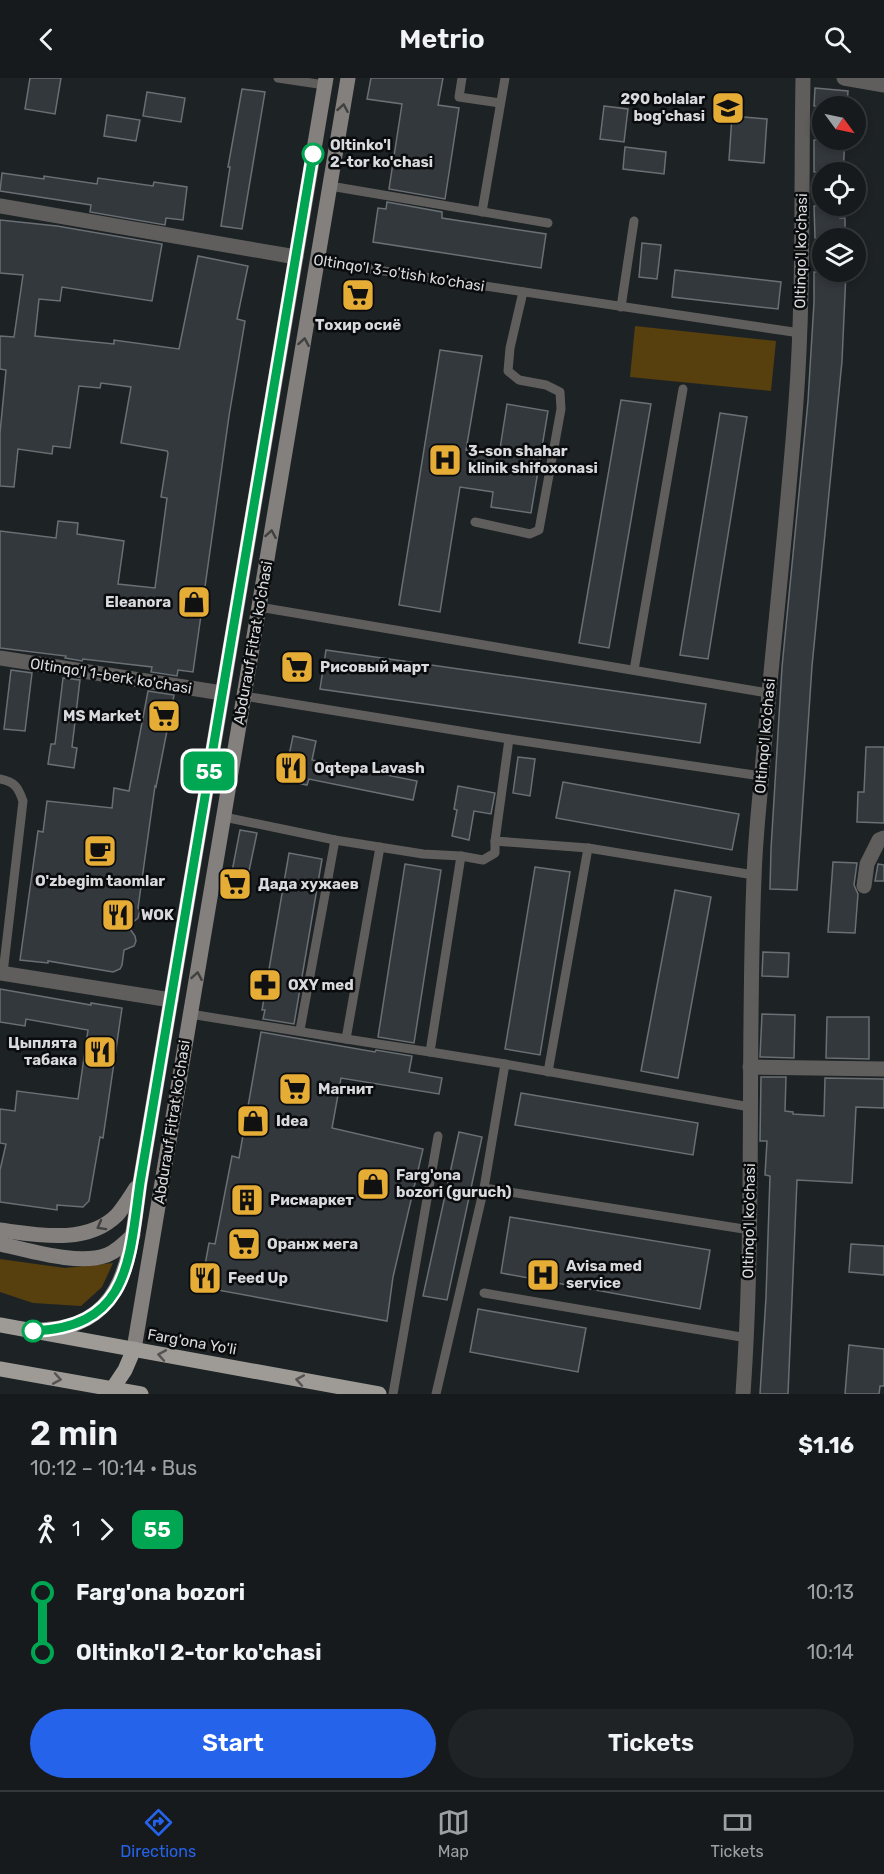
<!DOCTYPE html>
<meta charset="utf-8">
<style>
:root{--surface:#161a1c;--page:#1f2325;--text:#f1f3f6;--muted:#9ea1a3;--line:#35383b;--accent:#2563eb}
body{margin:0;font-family:Rubik,sans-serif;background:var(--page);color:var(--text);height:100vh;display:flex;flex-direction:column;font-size:22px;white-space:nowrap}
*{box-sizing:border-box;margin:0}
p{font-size:20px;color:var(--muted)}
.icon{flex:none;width:33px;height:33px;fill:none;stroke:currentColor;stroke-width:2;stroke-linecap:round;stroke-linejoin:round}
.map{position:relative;height:1316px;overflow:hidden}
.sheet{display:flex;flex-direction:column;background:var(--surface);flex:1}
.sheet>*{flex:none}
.badge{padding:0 12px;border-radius:9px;font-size:21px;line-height:39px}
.needle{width:39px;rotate:123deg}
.controls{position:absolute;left:812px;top:18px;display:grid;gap:12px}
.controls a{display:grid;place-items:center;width:54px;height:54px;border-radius:50%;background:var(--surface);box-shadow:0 3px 9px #0003,0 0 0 2px var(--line);font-size:30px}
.map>.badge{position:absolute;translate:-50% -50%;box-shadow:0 0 0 3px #fff}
.legs{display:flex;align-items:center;gap:9px;height:66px;padding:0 30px;font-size:20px}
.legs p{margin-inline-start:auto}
.summary{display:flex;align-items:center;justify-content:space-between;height:102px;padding:0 30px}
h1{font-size:33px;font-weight:600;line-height:45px}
.button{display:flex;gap:12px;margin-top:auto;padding:12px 30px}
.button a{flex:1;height:69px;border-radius:36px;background:var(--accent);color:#fff;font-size:24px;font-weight:600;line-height:69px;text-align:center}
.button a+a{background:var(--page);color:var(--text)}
ul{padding:0 30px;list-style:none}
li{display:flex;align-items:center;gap:21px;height:60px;font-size:22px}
li i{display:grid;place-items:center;width:9px;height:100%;margin:0 8px;background:currentColor}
li i::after{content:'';width:15px;height:15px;margin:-8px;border:4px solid;border-radius:50%;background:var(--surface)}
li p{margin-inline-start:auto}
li:first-child i{background:linear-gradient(#0000 50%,currentColor 0)}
li:last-child i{background:linear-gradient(currentColor 50%,#0000 0)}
header{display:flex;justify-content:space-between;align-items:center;height:78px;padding:0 30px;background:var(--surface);font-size:27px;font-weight:600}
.menu{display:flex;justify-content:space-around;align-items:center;height:84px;border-top:2px solid var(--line);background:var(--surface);font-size:16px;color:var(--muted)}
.menu a{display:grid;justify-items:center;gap:3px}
.menu .selected{color:var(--accent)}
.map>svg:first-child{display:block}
.green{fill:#573f0e}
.building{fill:#33383c;stroke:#6a6f73;stroke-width:1.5}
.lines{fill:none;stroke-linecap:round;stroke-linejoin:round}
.lane{stroke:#5f5e5c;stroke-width:9}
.street{stroke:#5f5e5c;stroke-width:15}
.secondary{stroke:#83807d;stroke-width:15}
.primary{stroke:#9e9b96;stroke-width:15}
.oneway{stroke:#40403f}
.oneway2{stroke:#545352}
.line-1-casing{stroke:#fff;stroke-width:14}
.line-1{stroke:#00a651;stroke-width:9}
.stop-1-dot{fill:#fff;stroke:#00a651;stroke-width:3}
.labels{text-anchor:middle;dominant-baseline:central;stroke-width:5;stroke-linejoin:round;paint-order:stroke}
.poi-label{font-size:15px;font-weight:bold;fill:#d8dadd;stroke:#090b0d;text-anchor:start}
.stop-label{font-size:15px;font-weight:bold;fill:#d8dadd;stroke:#090b0d;text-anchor:start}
.street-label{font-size:15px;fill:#d8dadd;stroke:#090b0d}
</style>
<header><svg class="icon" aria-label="back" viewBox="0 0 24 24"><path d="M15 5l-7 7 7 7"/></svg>Metrio<svg class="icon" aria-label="search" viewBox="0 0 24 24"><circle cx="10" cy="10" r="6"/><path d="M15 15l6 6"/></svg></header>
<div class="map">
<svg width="884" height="1316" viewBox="0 0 884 1316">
<rect width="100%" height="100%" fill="#1d2225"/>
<g class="green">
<path d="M635,248L776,263L771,313L630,299Z"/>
<path d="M0,1181L65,1190L113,1185L102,1209L81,1228L33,1225L0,1214Z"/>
</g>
<g class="building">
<path d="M30,0H61L55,36L25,31Z"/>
<path d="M371,0H443L438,27L459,30L445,121L389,111L402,26L367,21Z"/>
<path d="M815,10L848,13L847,28H814Z"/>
<path d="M242,11L265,14L242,151L221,148L230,89H228Z"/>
<path d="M147,14L185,20L181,44L143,38Z"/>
<path d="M604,28L628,31L624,64L600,61Z"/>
<path d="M107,37L140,42L136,63L104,58Z"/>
<path d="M732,38L767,41L764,85L729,82Z"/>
<path d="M814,62H845L843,94H814Z"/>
<path d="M625,69L666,74L664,96L623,91Z"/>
<path d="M2,95L44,101V98L97,106L98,100L153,108L154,104L187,109L183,142L166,140L165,147L90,134L91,127L0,113Z"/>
<path d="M387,124L442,134V140L546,156L541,190L373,164L378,130L386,131Z"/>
<path d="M814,128H841L840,140H845V160H815Z"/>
<path d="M0,142L57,148L162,166L152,223L62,209L60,223L39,221L35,258L114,266V262L179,271L198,178L248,188L237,241L245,243L229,338L193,594L178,592L177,598L151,594L152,589L83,581L82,583L65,580L66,578L0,570V453L56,460L58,443L78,445L77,456L124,463L118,506L155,510L167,420L161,419L168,375L167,373L121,365L131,309L101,305L100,310L79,308L70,370L53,368L52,376L18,371L14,409L0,408V355L6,292L0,291V258L14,259L23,197L0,195Z"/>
<path d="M642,165L661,167L657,201L639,199Z"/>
<path d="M675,192L781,204L778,231L672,219Z"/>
<path d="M814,194H846L842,283L812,588L797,812L770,811L771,771L782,589L808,323L814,224Z"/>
<path d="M440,272L482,278L466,372L499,377L507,326L548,333L531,435L491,429L493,414L460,409L440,534L399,527Z"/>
<path d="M621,322L651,326L609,570L579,565Z"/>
<path d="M720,335L747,339L708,581L680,577Z"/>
<path d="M326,572L706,626L700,665L320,611Z"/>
<path d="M11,592L32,595L25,653L4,651Z"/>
<path d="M63,600L80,602L72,669L77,670L74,690L48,686L51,666H55Z"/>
<path d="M148,613L174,617L156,709L155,708L138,830L140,832L138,840L128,848L135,858L136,863L134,868L124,872L122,887L120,891L113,894L48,883V885L20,882L38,753L43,754L47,723L112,730L114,710L129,713Z"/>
<path d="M293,658L316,663L312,682L417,703L413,722L309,701L307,707L284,702Z"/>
<path d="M866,669H884V745L857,744L858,714H864Z"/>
<path d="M518,679L535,681L530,718L513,715Z"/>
<path d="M563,704L739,736L732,772L556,740Z"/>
<path d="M458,708L495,715L491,736L474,733L469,762L452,758L457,732L454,731Z"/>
<path d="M240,752L257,755L245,812L229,809Z"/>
<path d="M289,775L322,781L294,946L263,941L265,932H262Z"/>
<path d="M833,784L857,785L854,807L858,816L855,855L828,854Z"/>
<path d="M405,786L441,792L414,965L378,959Z"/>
<path d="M878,786L884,787V803H875Z"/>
<path d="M535,789L570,794L540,977L505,971Z"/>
<path d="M675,812L711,819L678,1000L641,993Z"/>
<path d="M763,874L789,875L788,899L762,898Z"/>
<path d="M0,911L91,927V925L122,930L103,1060L100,1059L89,1123L83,1129L57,1127V1132L0,1124V1092L6,1066L0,1065V1031L15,1033L17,1013L78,1021L88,952L26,941L25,948L0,944Z"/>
<path d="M762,936L795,937L794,980L760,979Z"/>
<path d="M827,939H869V981L826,980Z"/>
<path d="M261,954L375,974L376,972L412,978L409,994L442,1000L439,1016L341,1000L332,1050L423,1071L393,1199L387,1243L201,1209L209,1165L215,1166L232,1078L239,1080Z"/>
<path d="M761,999H786L785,1033L793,1034V1036L824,1038L825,1000L884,1001V1030L856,1029L852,1105L797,1102L788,1316H760L766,1219L770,1098L765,1097L767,1063H760Z"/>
<path d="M521,1015L698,1045L693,1077L515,1047Z"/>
<path d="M459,1054L482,1059L447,1222L423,1218Z"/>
<path d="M510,1139L710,1172L700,1231L501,1195Z"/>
<path d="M851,1166L884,1168V1197L849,1194Z"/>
<path d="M478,1231L586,1250L578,1294L470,1274Z"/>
<path d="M849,1267L884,1271V1308H880L879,1316H845Z"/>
</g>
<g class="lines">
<g class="lane">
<path d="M278,0L325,7"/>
<path d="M462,0L459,19L500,25"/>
<path d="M330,108L548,145"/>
<path d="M482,134L505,0"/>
<path d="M317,183L800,255"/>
<path d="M621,229L634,143"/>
<path d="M475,444L530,456L539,452L561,331L560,314L546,307L519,302L508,293L510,270L523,214"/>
<path d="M259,529L768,615"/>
<path d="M634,592L683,311"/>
<path d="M244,618L509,661L761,698"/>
<path d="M509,661L495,763L588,770L754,797"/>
<path d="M0,701C15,704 18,709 23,723L3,895"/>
<path d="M224,739L335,762L423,776L461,778L483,782L495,775V763"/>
<path d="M380,769L346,961L430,974L461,778"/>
<path d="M190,936L346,961"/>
<path d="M300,952L335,762"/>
<path d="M430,974L505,986"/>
<path d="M548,994L588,770"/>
<path d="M484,1110L750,1152"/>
<path d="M484,1215L747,1260"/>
<path d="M393,1316L438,1058"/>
<path d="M436,1316L484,1110L505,986L750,1029"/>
</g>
<g class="street">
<path d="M844,0L884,7"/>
<path d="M0,128L296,179"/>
<path d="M0,580L222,615"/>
<path d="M864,808L867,786L879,762L884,760"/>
<path d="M0,895L171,922"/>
<path d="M750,989L884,991"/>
<path d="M743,1316C755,1144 747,972 754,800C755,764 759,729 762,694C772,571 787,448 796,324C804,217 801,108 803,0"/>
</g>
<g class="secondary">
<path d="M0,1152C38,1157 87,1167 117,1137C124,1129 130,1119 136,1110"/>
<path d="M0,1166C29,1172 78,1188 107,1177C117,1173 125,1165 133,1157"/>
<path d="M41,1252C129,1249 130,1173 140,1105L326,0"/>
<path d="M134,1271L348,0"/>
</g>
<g class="primary">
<path d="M0,1247L379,1316"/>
<path d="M0,1291L141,1316"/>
<path d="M109,1316L125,1292L134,1271"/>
</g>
</g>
<defs><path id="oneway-chevron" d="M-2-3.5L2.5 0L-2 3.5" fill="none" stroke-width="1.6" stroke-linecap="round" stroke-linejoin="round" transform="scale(1.5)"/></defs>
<g class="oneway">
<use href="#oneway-chevron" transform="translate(343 30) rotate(-80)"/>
<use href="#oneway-chevron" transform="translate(304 264) rotate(-80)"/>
<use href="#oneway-chevron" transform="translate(271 456) rotate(-80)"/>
<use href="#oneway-chevron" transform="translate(197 898) rotate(-80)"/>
<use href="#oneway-chevron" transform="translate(101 1148) rotate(151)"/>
</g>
<g class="oneway2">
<use href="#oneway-chevron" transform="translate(162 1277) rotate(-170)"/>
<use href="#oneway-chevron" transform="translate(57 1301) rotate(10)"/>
<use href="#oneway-chevron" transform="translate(300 1302) rotate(-170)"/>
</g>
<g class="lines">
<g class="line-1-casing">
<path id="line-1" d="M33,1253C130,1249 129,1183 140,1105L313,76"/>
</g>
<use href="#line-1" class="line-1"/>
</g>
<defs>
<g id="school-square" transform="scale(1.725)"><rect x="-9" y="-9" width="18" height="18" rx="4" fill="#e6ad36" stroke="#090b0d"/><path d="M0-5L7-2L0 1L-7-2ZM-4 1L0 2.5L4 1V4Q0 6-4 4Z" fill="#111"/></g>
<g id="supermarket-square" transform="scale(1.725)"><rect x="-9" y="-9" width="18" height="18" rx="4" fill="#e6ad36" stroke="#090b0d"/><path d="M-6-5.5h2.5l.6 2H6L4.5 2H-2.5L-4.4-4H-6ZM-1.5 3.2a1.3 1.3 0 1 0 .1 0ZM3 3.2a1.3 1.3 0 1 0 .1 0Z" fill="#111"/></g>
<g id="hospital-square" transform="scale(1.725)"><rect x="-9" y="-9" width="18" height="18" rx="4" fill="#e6ad36" stroke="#090b0d"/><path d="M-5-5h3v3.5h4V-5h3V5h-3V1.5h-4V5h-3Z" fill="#111"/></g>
<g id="shop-square" transform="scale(1.725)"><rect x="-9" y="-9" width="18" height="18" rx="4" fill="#e6ad36" stroke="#090b0d"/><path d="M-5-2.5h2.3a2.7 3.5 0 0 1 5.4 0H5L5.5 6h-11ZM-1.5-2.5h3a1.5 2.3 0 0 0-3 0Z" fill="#111"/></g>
<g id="restaurant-square" transform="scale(1.725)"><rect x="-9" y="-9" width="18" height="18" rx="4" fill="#e6ad36" stroke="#090b0d"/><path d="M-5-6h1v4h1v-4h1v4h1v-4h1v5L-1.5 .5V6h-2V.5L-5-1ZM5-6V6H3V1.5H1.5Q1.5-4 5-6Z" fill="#111"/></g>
<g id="cafe-square" transform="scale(1.725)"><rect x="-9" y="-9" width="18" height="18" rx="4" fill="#e6ad36" stroke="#090b0d"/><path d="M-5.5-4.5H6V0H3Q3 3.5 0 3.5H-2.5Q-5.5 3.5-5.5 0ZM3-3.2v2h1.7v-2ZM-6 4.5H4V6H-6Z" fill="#111"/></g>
<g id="pharmacy-square" transform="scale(1.725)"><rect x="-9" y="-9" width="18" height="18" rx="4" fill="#e6ad36" stroke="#090b0d"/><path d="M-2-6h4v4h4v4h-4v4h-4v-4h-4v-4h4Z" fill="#111"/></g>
<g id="building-square" transform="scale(1.725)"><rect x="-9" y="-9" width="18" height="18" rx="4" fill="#e6ad36" stroke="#090b0d"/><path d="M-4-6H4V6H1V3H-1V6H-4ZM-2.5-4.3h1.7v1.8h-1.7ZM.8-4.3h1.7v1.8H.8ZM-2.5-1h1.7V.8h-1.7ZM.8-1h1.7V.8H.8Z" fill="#111"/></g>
</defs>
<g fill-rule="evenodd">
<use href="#school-square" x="728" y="30"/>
<use href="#supermarket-square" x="358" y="217"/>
<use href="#hospital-square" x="445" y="382"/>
<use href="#shop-square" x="194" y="524"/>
<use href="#supermarket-square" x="297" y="589"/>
<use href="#supermarket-square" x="164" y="638"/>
<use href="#restaurant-square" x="291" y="690"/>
<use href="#cafe-square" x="100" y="773"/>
<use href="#supermarket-square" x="235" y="806"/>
<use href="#restaurant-square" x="118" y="837"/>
<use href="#pharmacy-square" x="265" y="907"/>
<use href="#restaurant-square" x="100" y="974"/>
<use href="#supermarket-square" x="295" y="1011"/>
<use href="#shop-square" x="253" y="1043"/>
<use href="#shop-square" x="373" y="1106"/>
<use href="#building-square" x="247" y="1122"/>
<use href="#supermarket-square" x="244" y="1166"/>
<use href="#hospital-square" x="543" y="1197"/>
<use href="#restaurant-square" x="205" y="1200"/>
</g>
<g class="stop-1-dot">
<circle cx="313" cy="76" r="10"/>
<circle cx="33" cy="1253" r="10"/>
</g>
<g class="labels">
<g class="poi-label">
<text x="705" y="21" text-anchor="end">290 bolalar<tspan x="705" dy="17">bog'chasi</tspan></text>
<text x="358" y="247" text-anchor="middle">Тохир осиё</text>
<text x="468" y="373">3-son shahar<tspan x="468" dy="17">klinik shifoxonasi</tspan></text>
<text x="171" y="524" text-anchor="end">Eleanora</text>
<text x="320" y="589">Рисовый март</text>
<text x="141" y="638" text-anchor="end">MS Market</text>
<text x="314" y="690">Oqtepa Lavash</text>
<text x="100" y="803" text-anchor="middle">O'zbegim taomlar</text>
<text x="258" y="806">Дада хужаев</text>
<text x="141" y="837">WOK</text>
<text x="288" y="907">OXY med</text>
<text x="77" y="965" text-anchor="end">Цыплята<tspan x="77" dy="17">табака</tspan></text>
<text x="318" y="1011">Магнит</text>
<text x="276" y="1043">Idea</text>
<text x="396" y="1097">Farg'ona<tspan x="396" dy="17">bozori (guruch)</tspan></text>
<text x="270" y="1122">Рисмаркет</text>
<text x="267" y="1166">Оранж мега</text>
<text x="566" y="1188">Avisa med<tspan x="566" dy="17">service</tspan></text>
<text x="228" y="1200">Feed Up</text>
</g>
<g class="stop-label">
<text x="330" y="67">Oltinko'l<tspan x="330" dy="17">2-tor ko'chasi</tspan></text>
</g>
<g class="street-label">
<text transform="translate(801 173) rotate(-89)">Oltinqo'l ko'chasi</text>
<text transform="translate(399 195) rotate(9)">Oltinqo'l 3-o'tish ko'chasi</text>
<text transform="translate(253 565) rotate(-80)">Abdurauf Fitrat ko'chasi</text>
<text transform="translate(111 598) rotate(9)">Oltinqo'l 1-berk ko'chasi</text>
<text transform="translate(765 658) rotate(-85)">Oltinqo'l ko'chasi</text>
<text transform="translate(172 1044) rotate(-81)">Abdurauf Fitrat ko'chasi</text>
<text transform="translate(749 1143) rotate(-89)">Oltinqo'l ko'chasi</text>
<text transform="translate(192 1264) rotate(10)">Farg'ona Yo'li</text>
</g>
</g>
</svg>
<div class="controls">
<a><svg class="needle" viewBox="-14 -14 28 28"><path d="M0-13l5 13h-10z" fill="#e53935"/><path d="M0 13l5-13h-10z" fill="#9ea1a3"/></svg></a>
<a><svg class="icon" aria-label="locate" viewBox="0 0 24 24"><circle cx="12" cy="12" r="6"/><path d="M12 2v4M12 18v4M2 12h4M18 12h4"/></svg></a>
<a><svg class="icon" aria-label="layers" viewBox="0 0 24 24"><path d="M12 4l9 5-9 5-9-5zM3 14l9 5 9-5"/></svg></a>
</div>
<b class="badge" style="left:209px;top:693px;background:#00a651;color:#fff">55</b>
</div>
<section class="sheet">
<div class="summary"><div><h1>2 min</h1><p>10:12 – 10:14 · Bus</p></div><b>$1.16</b></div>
<div class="legs"><svg class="icon" aria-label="walk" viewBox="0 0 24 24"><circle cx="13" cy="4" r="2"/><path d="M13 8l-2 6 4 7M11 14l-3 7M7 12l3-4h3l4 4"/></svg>1<svg class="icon" aria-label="forward" viewBox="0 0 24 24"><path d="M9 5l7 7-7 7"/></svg><b class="badge" style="background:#00a651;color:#fff">55</b></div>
<ul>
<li><i style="color:#00a651"></i><b>Farg'ona bozori</b><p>10:13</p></li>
<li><i style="color:#00a651"></i><b>Oltinko'l 2-tor ko'chasi</b><p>10:14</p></li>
</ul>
<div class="button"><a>Start</a><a>Tickets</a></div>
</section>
<nav class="menu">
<a class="selected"><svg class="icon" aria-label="directions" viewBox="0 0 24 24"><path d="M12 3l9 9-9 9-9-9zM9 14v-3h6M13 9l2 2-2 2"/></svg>Directions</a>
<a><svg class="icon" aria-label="map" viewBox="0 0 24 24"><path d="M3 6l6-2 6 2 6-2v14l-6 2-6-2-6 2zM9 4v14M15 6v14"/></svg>Map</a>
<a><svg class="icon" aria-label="tickets" viewBox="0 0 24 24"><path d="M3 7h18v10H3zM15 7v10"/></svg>Tickets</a>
</nav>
